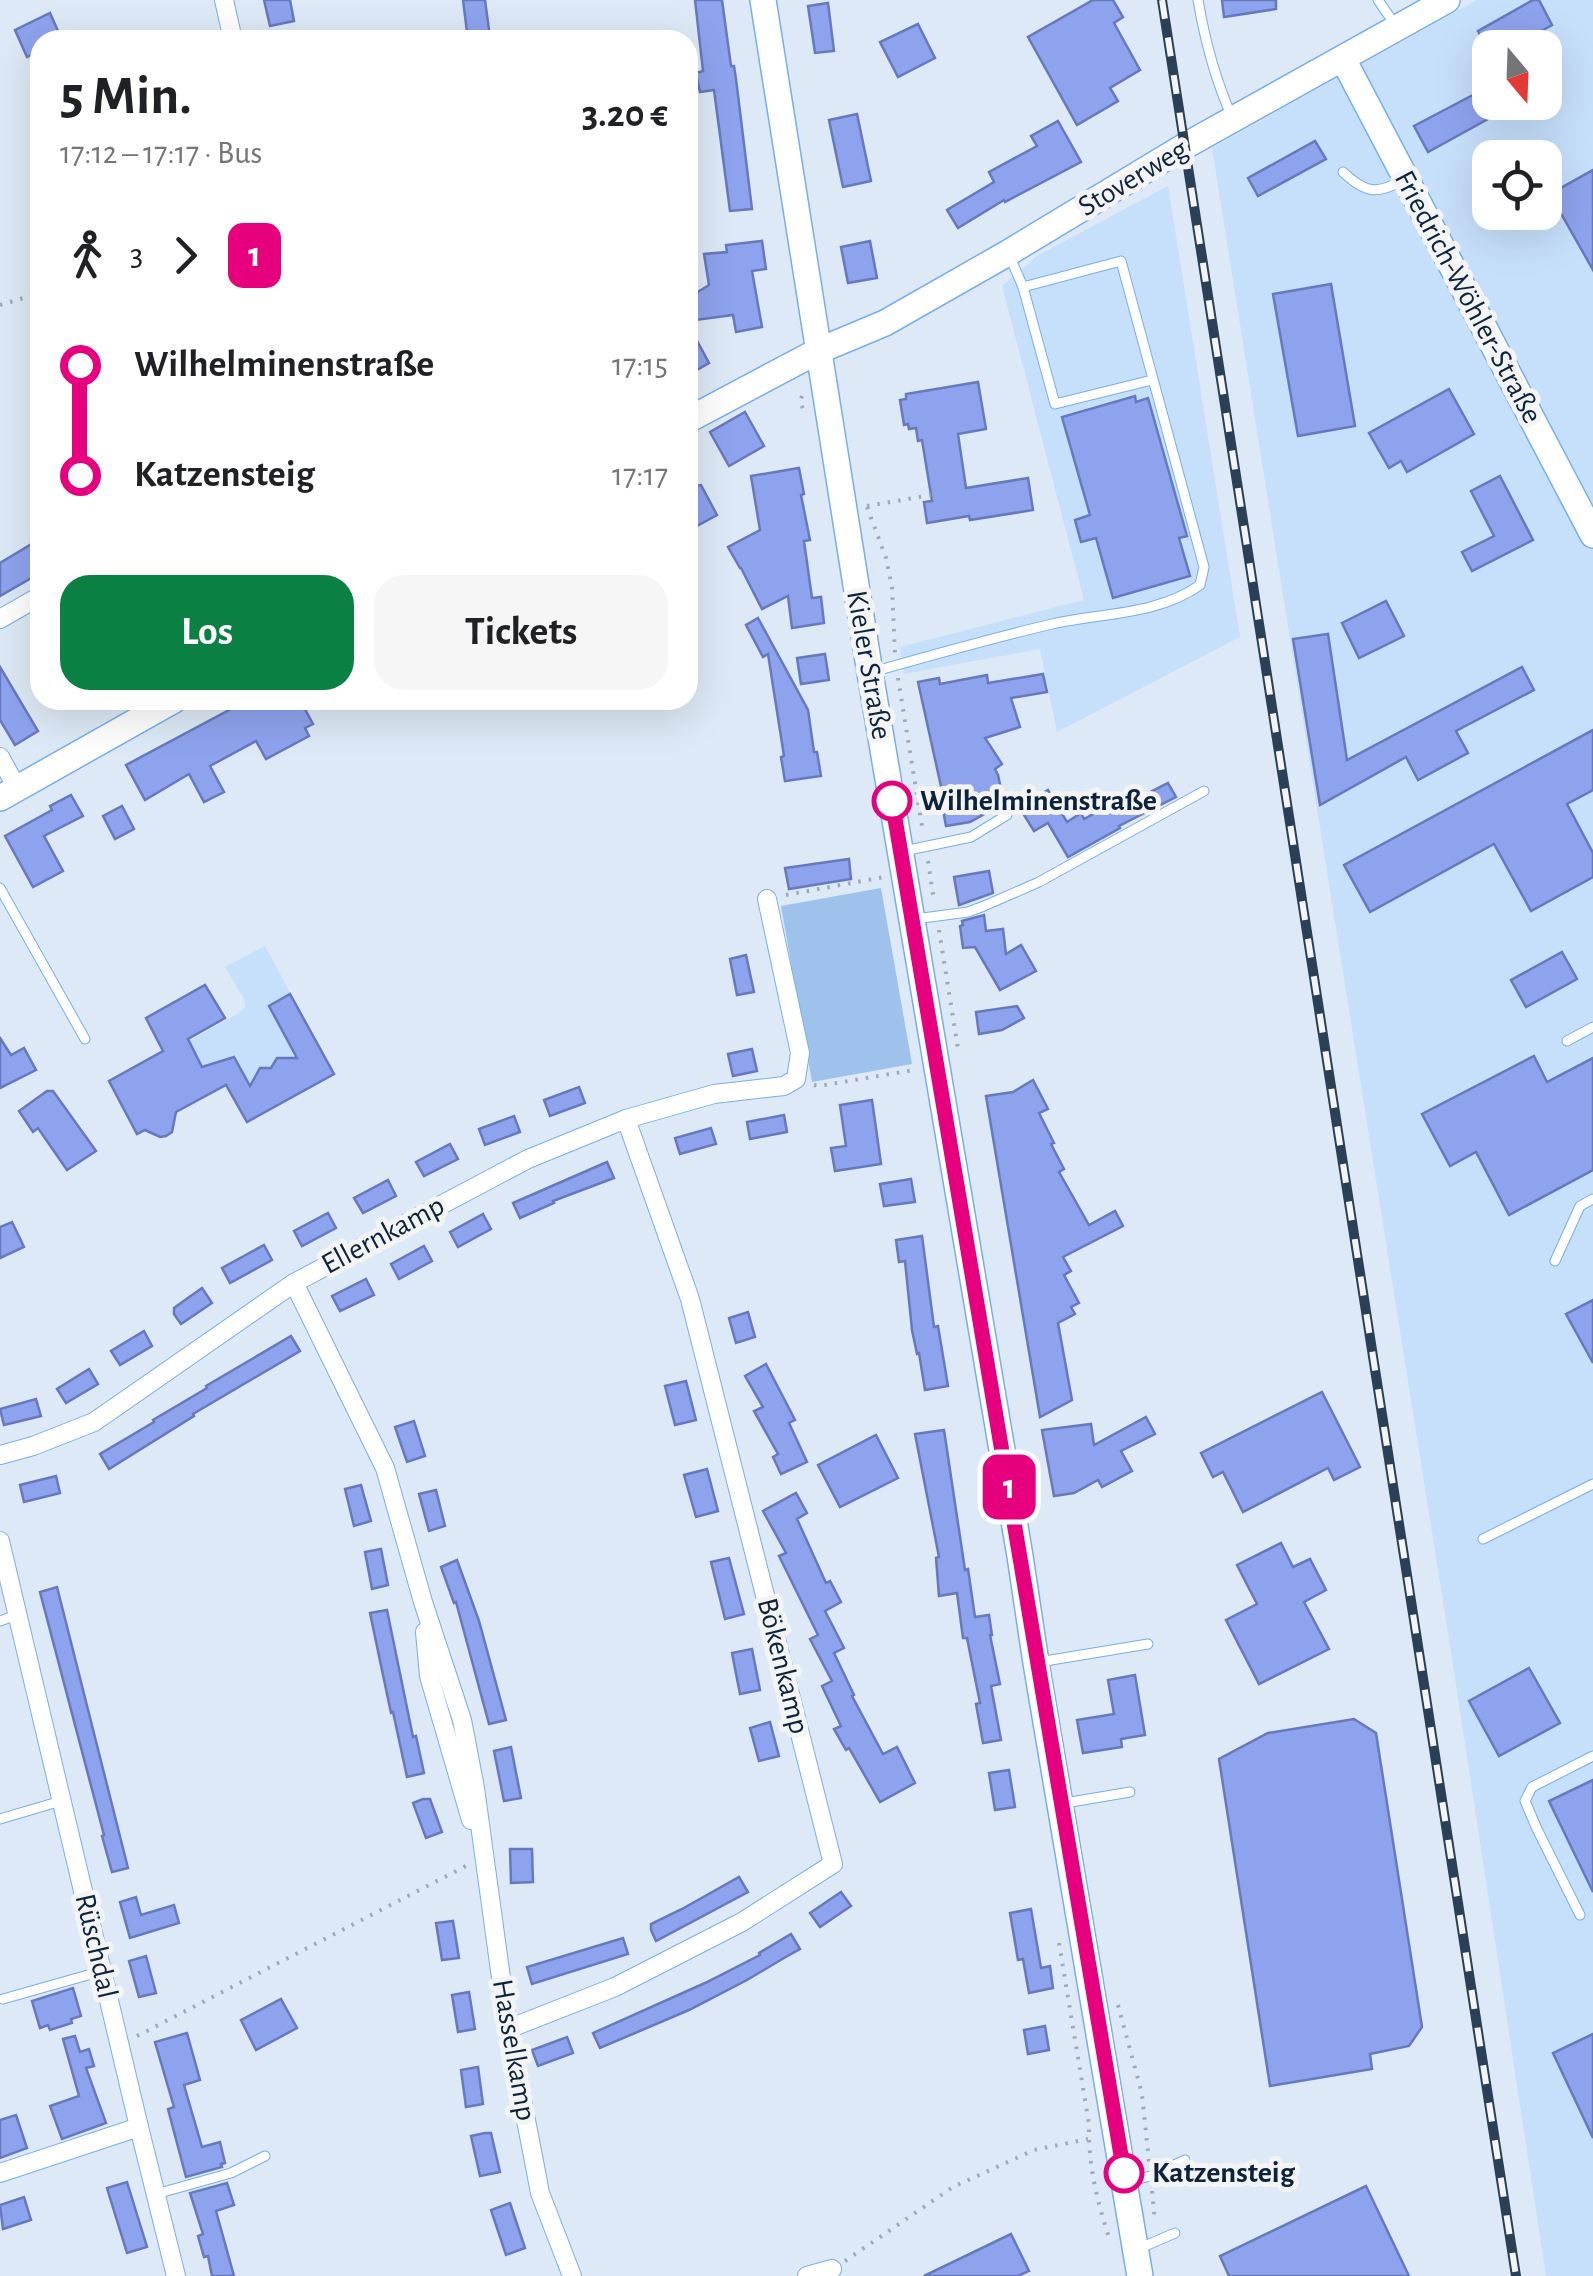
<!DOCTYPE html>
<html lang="de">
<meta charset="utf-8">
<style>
:root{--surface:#fff;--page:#f6f6f6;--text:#202124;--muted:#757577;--accent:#0b8043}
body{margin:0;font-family:"Alegreya Sans",sans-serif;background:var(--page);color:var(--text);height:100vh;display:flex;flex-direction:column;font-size:38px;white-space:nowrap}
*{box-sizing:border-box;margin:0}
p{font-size:32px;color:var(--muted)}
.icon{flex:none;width:55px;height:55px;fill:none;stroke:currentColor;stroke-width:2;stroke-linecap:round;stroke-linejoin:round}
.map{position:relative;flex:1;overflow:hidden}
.drawer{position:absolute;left:30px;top:30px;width:668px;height:680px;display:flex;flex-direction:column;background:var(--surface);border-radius:30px;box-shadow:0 10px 40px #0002}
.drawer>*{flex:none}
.badge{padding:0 20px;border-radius:15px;font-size:35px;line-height:65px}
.needle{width:65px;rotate:161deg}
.fabs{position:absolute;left:1472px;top:30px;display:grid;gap:20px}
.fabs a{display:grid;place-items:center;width:90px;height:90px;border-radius:20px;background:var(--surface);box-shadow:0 10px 40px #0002;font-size:50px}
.map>.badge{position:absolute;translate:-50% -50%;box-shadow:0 0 0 5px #fff}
.legs{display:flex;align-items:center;gap:15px;height:110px;padding:0 30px;font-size:32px}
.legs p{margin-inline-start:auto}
.overview{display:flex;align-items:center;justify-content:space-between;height:170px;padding:0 30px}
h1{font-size:55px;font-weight:600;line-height:75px}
.primary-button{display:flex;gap:20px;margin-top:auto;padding:20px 30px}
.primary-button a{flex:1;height:115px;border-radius:30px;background:var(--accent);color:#fff;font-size:40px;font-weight:600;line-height:115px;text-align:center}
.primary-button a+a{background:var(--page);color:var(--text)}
ul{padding:0 30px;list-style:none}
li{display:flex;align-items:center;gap:35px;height:110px;font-size:38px}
li i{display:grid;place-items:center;width:15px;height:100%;margin:0 12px;background:currentColor}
li i::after{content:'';width:25px;height:25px;margin:-12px;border:8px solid;border-radius:50%;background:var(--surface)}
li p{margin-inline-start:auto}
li:first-child i{background:linear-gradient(#0000 50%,currentColor 0)}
li:last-child i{background:linear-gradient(currentColor 50%,#0000 0)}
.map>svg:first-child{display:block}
.built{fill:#c6dffb;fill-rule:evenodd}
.green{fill:#9ec2ec}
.building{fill:#8ea3ee;stroke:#6779be;stroke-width:2.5}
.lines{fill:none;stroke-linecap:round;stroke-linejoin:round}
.lane-casing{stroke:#76aeec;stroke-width:11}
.street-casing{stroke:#76aeec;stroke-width:20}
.secondary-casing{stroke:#76aeec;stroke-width:28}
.path{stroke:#9babbb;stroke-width:4;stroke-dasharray:2.5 8;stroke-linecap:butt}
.lane{stroke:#fff;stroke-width:9}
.street{stroke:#fff;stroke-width:18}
.secondary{stroke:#fff;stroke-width:25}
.rail-casing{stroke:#2a4056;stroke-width:10}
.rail{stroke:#f4f4f4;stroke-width:6;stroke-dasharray:19;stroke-linecap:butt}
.line-1-casing{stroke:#fff;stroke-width:22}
.line-1{stroke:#e6007e;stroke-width:15}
.stop-1-dot{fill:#fff;stroke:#e6007e;stroke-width:5}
.labels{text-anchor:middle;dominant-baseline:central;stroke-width:10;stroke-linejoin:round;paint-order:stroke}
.street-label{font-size:30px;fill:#0c233b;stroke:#f4f4f4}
.stop-label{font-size:30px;font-weight:bold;fill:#0c233b;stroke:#f4f4f4;text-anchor:start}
</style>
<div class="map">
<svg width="1593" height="2276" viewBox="0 0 1593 2276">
<rect width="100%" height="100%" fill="#dde9f6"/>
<g class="built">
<path d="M1477,0H1593V2276H1546L1452,1658L1212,148ZM1490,48H1545V102H1490ZM1490,158H1545V212H1490Z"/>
<path d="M1168,186L1240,637L1057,732L1040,649L904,674L900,647L1084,600L1002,286L1037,256Z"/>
<path d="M265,946L334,1074L247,1122L227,1084L244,1075L234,1057L202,1067L189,1041L239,1013L245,1007L244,999L225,967Z"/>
</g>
<path class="green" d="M881,888L912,1064L812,1082L781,906Z"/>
<g class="building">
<path d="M264,0H290L294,21L270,26Z"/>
<path d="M463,0H485L490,37L484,40H468Z"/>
<path d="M695,0H722L731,66H734L736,79L752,209L730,211L714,90L700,92L696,73L703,71Z"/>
<path d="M1093,0H1113L1123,17L1114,23L1140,70L1110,88L1118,101L1077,125L1028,37Z"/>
<path d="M1222,0H1276V9L1224,17Z"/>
<path d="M1533,0H1539L1552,25L1511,48H1487L1478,31Z"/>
<path d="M828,3L834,51L815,53L808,6Z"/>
<path d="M50,13L62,40H40V50L27,57L15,30Z"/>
<path d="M918,24L935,58L898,77L880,42Z"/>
<path d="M1490,86V102H1519L1428,152L1414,126Z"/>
<path d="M857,114L871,181L843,187L829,120Z"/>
<path d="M1058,121L1081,162L1005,202L1004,200L958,228L947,210L994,182L989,172L1037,146L1031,136Z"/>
<path d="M1315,141L1326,159L1258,196L1248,178Z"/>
<path d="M1593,170V270L1550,194Z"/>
<path d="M762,241L766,269L752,271L762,327L736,332L733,315L696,320L688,303V298L709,285L704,254L727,252L726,245Z"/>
<path d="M870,241L877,278L848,283L841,247Z"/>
<path d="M1331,284L1355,426L1298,436L1273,294Z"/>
<path d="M688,324L709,363L688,375Z"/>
<path d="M978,382L986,429L958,434L966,488L1028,478L1033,510L970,520L969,516L927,523L924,502L932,501L922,440L918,441L916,428L909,429L908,424L904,425L900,400L906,399V394Z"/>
<path d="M1449,389L1474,434L1407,472L1401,461L1389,468L1369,433Z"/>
<path d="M1135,396L1136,402L1148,398L1187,536L1179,538L1190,576L1113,598L1096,538L1081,542L1075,520L1090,515L1062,417Z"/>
<path d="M745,412L764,446L729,466L710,432Z"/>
<path d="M799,468L804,494L801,495L810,540L804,541L812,598L821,597L824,623L792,628L788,596L762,609L741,568H740L728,547L760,530L751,476Z"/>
<path d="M1500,476L1533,540L1472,571L1462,552L1494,536L1471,491Z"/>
<path d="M701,485L717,515L688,531V487Z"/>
<path d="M40,539V573L0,596V563Z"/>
<path d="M1386,601L1404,636L1359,658L1342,623Z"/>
<path d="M758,618L808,710L814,752H817L821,776L785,781L781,757L784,756L768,654L763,657L746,625Z"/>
<path d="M1328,634L1347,760L1522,667L1534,690L1456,731L1468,753L1418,780L1406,757L1320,805L1293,639Z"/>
<path d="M825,654L829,680L801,684L797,658Z"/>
<path d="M0,667L38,731L15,745L0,720Z"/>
<path d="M1043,674L1047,692L1011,698L1020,727L985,738L1002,764L995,769L998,775L1004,803L970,822L946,826L941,800H944L918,682L939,678L940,684L987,675L988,683Z"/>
<path d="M248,700H300L313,724L305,728L309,736L266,759L256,741L210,766L224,792L204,802L189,774L145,800L126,765Z"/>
<path d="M1593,730V790L1567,804L1593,853V877L1531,911L1494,844L1370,912L1344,865Z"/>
<path d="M1168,783L1176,797L1119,826L1120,828L1068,857L1048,823L1034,831L1019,807L1048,790L1067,822L1081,813L1084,819L1108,806L1111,812Z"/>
<path d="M71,795L83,816L44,836L63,871L33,887L5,836L52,810L50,806Z"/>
<path d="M122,806L134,829L115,839L103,816Z"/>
<path d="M849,859L851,879L789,889L785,868Z"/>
<path d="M989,871L993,893L959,905L954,877Z"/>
<path d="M984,915L986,931L1003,929L1006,954L1021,945L1036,971L1000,990L975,947L963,948L960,926L963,925L962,921Z"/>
<path d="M1562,952L1577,979L1526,1007L1511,980Z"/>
<path d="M746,955L754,992L737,995L730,959Z"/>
<path d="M205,985L225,1018L188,1039L202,1067L234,1057L250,1086L260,1068H271L277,1058H297L269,1006L290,994L334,1074L247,1122L226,1085L176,1112L172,1132L166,1136L160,1137L145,1130L137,1134L109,1081L163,1051L146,1018Z"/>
<path d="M1017,1006L1024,1018L1002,1030L979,1034L976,1012Z"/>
<path d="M0,1038L11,1055L24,1048L36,1070L0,1088Z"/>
<path d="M752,1049L757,1071L733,1076L728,1054Z"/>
<path d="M1534,1056L1547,1082L1593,1058V1170L1509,1215L1476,1152L1450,1166L1422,1114Z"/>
<path d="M1033,1080L1048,1109L1039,1113L1054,1143L1051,1144L1064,1169L1059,1172L1089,1225L1115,1211L1123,1226L1063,1257L1071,1271L1064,1275L1079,1303L1071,1307L1075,1314L1058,1323L1072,1400L1040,1417L986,1096L1013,1092Z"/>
<path d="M579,1087L585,1103L550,1116L544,1100Z"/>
<path d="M47,1091H53L96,1151L67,1170L38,1128L33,1132L19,1111Z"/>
<path d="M872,1100L881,1164L835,1171L831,1148L846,1146L840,1105Z"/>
<path d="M784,1115L787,1132L750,1139L747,1122Z"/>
<path d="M514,1116L520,1132L485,1145L479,1129Z"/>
<path d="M711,1128L716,1144L680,1154L675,1138Z"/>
<path d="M450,1144L458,1159L424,1176L416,1162Z"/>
<path d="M607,1162L614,1178L553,1201L554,1203L520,1218L513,1203Z"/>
<path d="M911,1179L915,1202L884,1206L880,1184Z"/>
<path d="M388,1180L396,1196L363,1213L354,1198Z"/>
<path d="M328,1213L336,1228L302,1246L294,1231Z"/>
<path d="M483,1214L491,1229L458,1247L450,1232Z"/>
<path d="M12,1222L24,1247L0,1258V1227Z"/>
<path d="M922,1236L934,1327L938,1326L948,1386L925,1390L919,1353L917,1354L912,1330L905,1261L899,1262L896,1240Z"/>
<path d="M264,1245L272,1260L230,1283L222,1268Z"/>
<path d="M424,1246L432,1261L399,1279L391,1264Z"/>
<path d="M366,1279L374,1295L340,1311L332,1296Z"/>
<path d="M202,1288L212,1303L181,1324L174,1314V1308Z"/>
<path d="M1593,1300V1363L1566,1314Z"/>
<path d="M748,1312L755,1337L736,1343L729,1318Z"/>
<path d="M144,1331L152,1346L120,1365L111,1351Z"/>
<path d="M291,1336L300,1351L193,1414L194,1416L109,1469L100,1454L154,1422L153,1420L207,1388L206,1386Z"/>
<path d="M766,1364L795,1420L789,1423L807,1462L781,1474L773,1457L778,1454L754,1411L763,1407L745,1376Z"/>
<path d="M89,1369L98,1384L66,1403L57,1389Z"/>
<path d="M686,1381L696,1420L675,1425L665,1386Z"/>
<path d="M1322,1392L1360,1467L1334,1480L1328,1468L1243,1512L1223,1472L1213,1477L1201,1453Z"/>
<path d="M36,1399L41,1416L4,1425L0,1409Z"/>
<path d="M1146,1417L1155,1434L1121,1451L1132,1471L1102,1487L1098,1480L1074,1493L1054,1496L1042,1430L1091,1424L1094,1445Z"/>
<path d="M414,1421L425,1456L407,1462L395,1427Z"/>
<path d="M944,1430L965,1570L968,1569L975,1617L989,1615L992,1635H990L1000,1684L991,1686L1001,1740L983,1743L976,1704L980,1703L967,1638H963L957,1593L939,1596L936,1558L939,1557L915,1434Z"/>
<path d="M876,1435L898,1478L840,1507L818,1465Z"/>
<path d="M707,1469L718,1511L696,1517L684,1475Z"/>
<path d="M56,1476L60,1493L24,1502L20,1485Z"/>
<path d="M361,1485L371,1521L354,1526L345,1489Z"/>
<path d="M436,1490L445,1526L429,1531L419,1494Z"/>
<path d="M796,1493L807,1513L797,1519L826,1583L830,1581L841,1602L825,1611L844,1648L834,1653L854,1695L852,1696L883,1754L897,1747L915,1783L880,1802L849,1748L846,1750L834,1729L841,1726L822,1686L832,1681L810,1639L818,1635L779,1556L786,1553L763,1511Z"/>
<path d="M1281,1543L1293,1567L1310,1559L1326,1590L1304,1602L1329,1649L1259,1684L1226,1620L1257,1604L1237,1565Z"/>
<path d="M381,1549L388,1585L372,1589L365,1552Z"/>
<path d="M729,1558L744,1614L725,1619L711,1562Z"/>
<path d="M457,1560L479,1621L506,1720L489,1724L456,1602L454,1603L441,1567Z"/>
<path d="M57,1587L128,1868L112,1872L102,1836L104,1835L40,1592Z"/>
<path d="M387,1610L413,1737L416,1736L424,1773L407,1777L393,1712L391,1713L370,1613Z"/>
<path d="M752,1649L760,1690L740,1694L732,1653Z"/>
<path d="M1529,1668L1560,1723L1499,1756L1469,1701Z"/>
<path d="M1135,1675L1145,1735L1121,1739L1122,1747L1083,1753L1077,1720L1114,1714L1108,1680Z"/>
<path d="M1354,1719L1376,1733L1422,2027L1409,2046L1370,2054L1372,2069L1270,2086L1219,1759L1268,1733Z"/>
<path d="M770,1722L779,1756L759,1761L750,1728Z"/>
<path d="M511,1747L521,1798L504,1801L494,1751Z"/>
<path d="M1009,1770L1015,1807L995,1810L989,1773Z"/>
<path d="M1593,1780V1892L1549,1801Z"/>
<path d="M423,1799H430L442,1832L426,1838L413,1803Z"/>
<path d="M510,1849H532L533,1882L511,1883Z"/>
<path d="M739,1877L748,1892L656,1941L651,1930V1924L682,1909Z"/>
<path d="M841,1892L851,1906L820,1927L810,1913Z"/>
<path d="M136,1897L141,1915L174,1905L179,1923L130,1938L120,1902Z"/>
<path d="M1031,1909L1041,1968L1050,1966L1053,1988L1029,1993L1023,1959L1018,1960L1010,1913Z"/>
<path d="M453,1921L459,1958L442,1960L436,1923Z"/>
<path d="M791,1934L800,1949L784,1958L747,1980L689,2010L600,2048L593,2033L705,1983L760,1955L759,1953Z"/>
<path d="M623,1938L628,1954L532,1984L527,1967Z"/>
<path d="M146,1956L156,1993L139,1997L129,1961Z"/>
<path d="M73,1988L81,2016L71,2019L72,2023L50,2030L48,2025L40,2028L32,2001Z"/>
<path d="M469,1992L475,2029L458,2032L452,1995Z"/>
<path d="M281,1999L297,2028L256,2050L241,2020Z"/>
<path d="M1045,2026L1049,2050L1028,2054L1024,2030Z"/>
<path d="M187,2033L200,2080L184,2085L202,2147L220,2142L225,2163L221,2164L222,2167L186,2177L168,2109L174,2107L155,2042Z"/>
<path d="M1593,2034V2138L1553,2053Z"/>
<path d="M75,2036L80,2052L89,2049L94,2066L86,2068L106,2123L62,2139L50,2106L79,2096L63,2039Z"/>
<path d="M567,2037L573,2053L538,2066L532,2050Z"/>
<path d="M478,2067L483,2104L466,2107L461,2070Z"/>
<path d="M16,2115L27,2148L0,2158V2120Z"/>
<path d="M485,2133H491L500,2172L480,2176L471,2136Z"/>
<path d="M127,2182L147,2247L127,2253L107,2188Z"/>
<path d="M227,2183L234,2205L216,2211L234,2276H212L208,2256L204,2257L198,2236L203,2234L190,2193Z"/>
<path d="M1366,2186L1409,2276H1229L1220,2256Z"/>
<path d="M24,2197L31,2220L3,2229L0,2205Z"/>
<path d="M510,2203L525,2248L506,2255L491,2210Z"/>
<path d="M1011,2234L1029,2271L1018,2276H924Z"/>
</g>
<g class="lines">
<g class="lane-casing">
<g id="lane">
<path d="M1198,0C1205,41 1215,79 1232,117"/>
<path d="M1378,0L1396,26"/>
<path d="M1343,172C1365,193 1377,195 1403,180"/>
<path d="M1009,255L1023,287L1055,404L1152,380"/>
<path d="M872,672C932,655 992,638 1052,624C1101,613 1158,615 1200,585L1204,567L1121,261L1023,287"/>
<path d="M904,851L971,837L1007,815"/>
<path d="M0,888L85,1039"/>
<path d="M915,919L968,912L984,906L1039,882L1204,791"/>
<path d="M1567,1041L1593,1027"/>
<path d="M1555,1261L1580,1206L1593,1199"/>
<path d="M1483,1539L1593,1484"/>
<path d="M0,1621L17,1615"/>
<path d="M1039,1662L1148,1644"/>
<path d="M1065,1803L1130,1792"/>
<path d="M0,1819L61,1801"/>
<path d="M1580,1915L1537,1829L1525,1801L1532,1787L1593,1756"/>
<path d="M3,1999L102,1971"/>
<path d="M1127,2182L1150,2176L1185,2160"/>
<path d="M156,2194L231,2173L265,2156"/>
<path d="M1138,2249L1175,2233"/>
</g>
</g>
<g class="street-casing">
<g id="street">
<path d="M224,0L233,40"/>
<path d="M0,619L40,596"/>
<path d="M0,757L17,788"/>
<path d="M294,1283L385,1468L423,1602L462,1720L475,1788L508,2029L533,2156L540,2193L572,2276"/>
<path d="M0,1455L33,1446L94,1422L294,1283L528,1159L626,1119L714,1094L784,1086L796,1079L800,1053L767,899"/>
<path d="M0,1541L139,2127L176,2276"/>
<path d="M425,1632L429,1676L471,1820"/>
<path d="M508,2029L615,1987L742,1922L833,1864L690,1299L626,1119"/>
<path d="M0,2173L139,2127"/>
<path d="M807,2276L832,2269"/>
</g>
</g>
<g class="secondary-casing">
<g id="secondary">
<path d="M763,0L870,673L1020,1556L1036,1663L1140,2276"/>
<path d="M1343,59L1593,535"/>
<path d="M688,420L818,351L885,323L1008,253L1185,146L1447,0"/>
<path d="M0,798L174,700"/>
</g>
</g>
<g class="path">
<path d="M0,305L40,293"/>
<path d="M802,396L800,402L806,415"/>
<path d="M867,506L931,495"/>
<path d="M867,507L886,558L892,587L895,654"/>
<path d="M898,678L923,832"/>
<path d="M928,861L934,901"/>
<path d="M786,895L884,877"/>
<path d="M939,930L958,1049"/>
<path d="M814,1085L819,1086L914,1070"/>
<path d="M1059,1943L1089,2124C1088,2165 1097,2200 1109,2238"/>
<path d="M1118,2005L1142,2094L1149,2162"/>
<path d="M137,2036L466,1866"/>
<path d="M1152,2191L1155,2222"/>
<path d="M845,2261L953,2187L1034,2150L1088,2139"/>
</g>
<use href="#lane" class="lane"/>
<use href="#street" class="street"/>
<use href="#secondary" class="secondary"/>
<g class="rail-casing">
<path id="rail" d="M1162,0L1516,2276"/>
</g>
<use href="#rail" class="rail"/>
</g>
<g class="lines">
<g class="line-1-casing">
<path id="line-1" d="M892,801L1124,2173"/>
</g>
<use href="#line-1" class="line-1"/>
</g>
<g class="stop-1-dot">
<circle cx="892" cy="801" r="18"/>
<circle cx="1124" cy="2173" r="18"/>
</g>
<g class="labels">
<g class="street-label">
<text transform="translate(1133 178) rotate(-31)">Stoverweg</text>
<text transform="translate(1468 297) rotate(62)">Friedrich-Wöhler-Straße</text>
<text transform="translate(869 665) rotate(80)">Kieler Straße</text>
<text transform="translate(383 1235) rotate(-28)">Ellernkamp</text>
<text transform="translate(783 1666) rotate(76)">Bökenkamp</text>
<text transform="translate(96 1946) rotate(77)">Rüschdal</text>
<text transform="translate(514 2050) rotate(80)">Hasselkamp</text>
</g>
<g class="stop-label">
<text x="920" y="801">Wilhelminenstraße</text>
<text x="1152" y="2173">Katzensteig</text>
</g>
</g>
</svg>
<div class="fabs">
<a><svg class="needle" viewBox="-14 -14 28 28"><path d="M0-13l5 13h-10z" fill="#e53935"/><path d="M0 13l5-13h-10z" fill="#757577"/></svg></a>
<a><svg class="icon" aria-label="locate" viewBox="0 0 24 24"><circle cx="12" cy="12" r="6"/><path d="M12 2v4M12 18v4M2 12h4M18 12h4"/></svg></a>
</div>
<b class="badge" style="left:1009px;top:1487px;background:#e6007e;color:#fff">1</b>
<section class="drawer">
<div class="overview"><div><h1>5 Min.</h1><p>17:12 – 17:17 · Bus</p></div><b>3.20 €</b></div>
<div class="legs"><svg class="icon" aria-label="walk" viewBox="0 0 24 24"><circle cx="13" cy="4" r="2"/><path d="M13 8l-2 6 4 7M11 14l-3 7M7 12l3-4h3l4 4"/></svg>3<svg class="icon" aria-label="forward" viewBox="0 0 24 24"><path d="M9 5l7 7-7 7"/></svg><b class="badge" style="background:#e6007e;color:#fff">1</b></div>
<ul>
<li><i style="color:#e6007e"></i><b>Wilhelminenstraße</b><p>17:15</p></li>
<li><i style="color:#e6007e"></i><b>Katzensteig</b><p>17:17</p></li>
</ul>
<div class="primary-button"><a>Los</a><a>Tickets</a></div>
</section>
</div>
